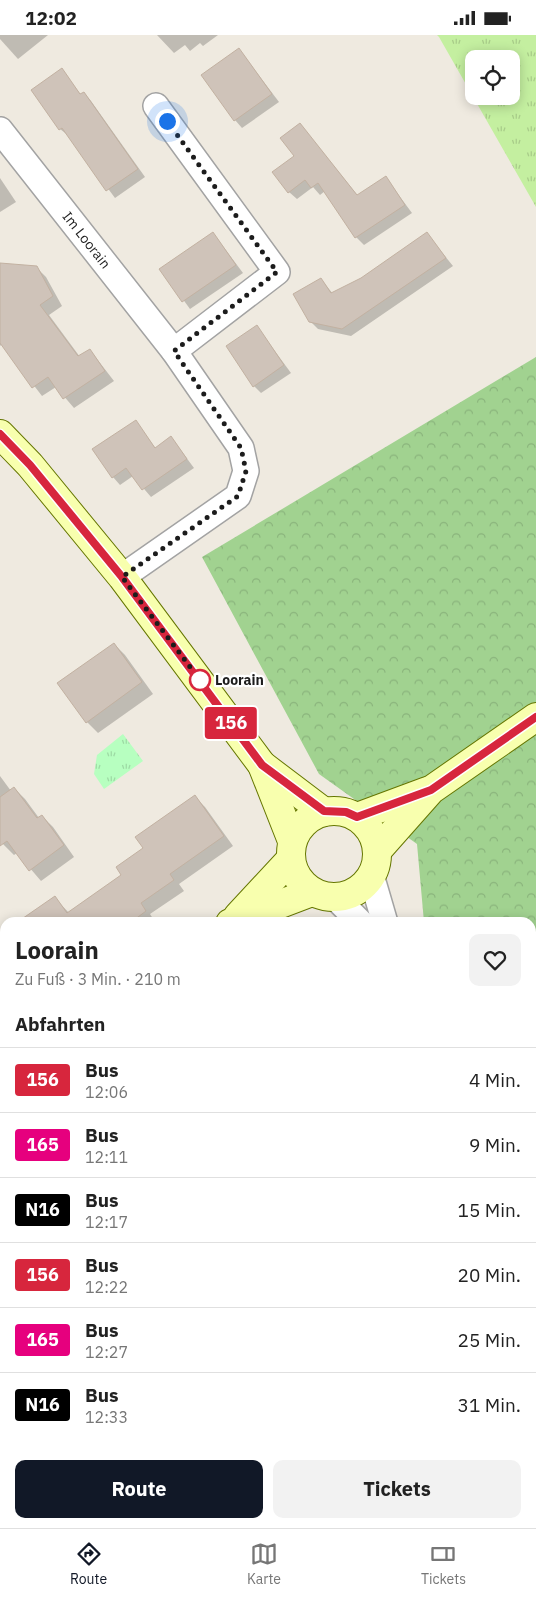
<!DOCTYPE html>
<html lang="de">
<meta charset="utf-8">
<style>
:root{--surface:#fff;--page:#f2f2f2;--text:#222;--muted:#767676;--line:#e0e0e0;--accent:#111827}
body{margin:0;font-family:"IBM Plex Sans",sans-serif;background:var(--page);color:var(--text);height:100vh;display:flex;flex-direction:column;font-size:19px;white-space:nowrap}
*{box-sizing:border-box;margin:0}
p{font-size:16px;color:var(--muted)}
.icon{flex:none;width:28px;height:28px;fill:none;stroke:currentColor;stroke-width:2;stroke-linecap:round;stroke-linejoin:round}
.map{position:relative;flex:1;overflow:hidden}
.sheet{position:absolute;left:0px;top:882px;width:536px;height:611px;display:flex;flex-direction:column;background:var(--surface);border-radius:15px 15px 0 0;box-shadow:0 2px 12px #0003}
.sheet>*{flex:none}
.badge{padding:0 10px;border-radius:4px;font-size:18px;line-height:32px}
.tools{position:absolute;left:465px;top:15px;display:grid;gap:10px}
.tools a{display:grid;place-items:center;width:55px;height:55px;border-radius:10px;background:var(--surface);box-shadow:0 2px 12px #0003;font-size:25px}
.you{position:absolute;width:25px;height:25px;margin:-12px;border:4px solid #fff;border-radius:50%;background:#1a73e8;box-shadow:0 0 0 8px #1a73e833}
.map>.badge{position:absolute;translate:-50% -50%;box-shadow:0 0 0 2px #fff}
h2{padding:0 15px;font-size:19px;line-height:45px}
.round{display:grid;place-items:center;flex:none;width:52px;height:52px;border-radius:10px;background:var(--page)}
.headline{display:flex;align-items:center;justify-content:space-between;height:85px;padding:0 15px}
h1{font-size:24px;font-weight:800;line-height:38px}
.cta{display:flex;gap:10px;margin-top:auto;padding:10px 15px}
.cta a{flex:1;height:58px;border-radius:10px;background:var(--accent);color:#fff;font-size:20px;font-weight:800;line-height:58px;text-align:center}
.cta a+a{background:var(--page);color:var(--text)}
ul{padding:0;list-style:none}
li{display:flex;align-items:center;gap:15px;height:65px;padding:0 15px;border-top:1px solid var(--line)}
li div{flex:1}
li b{display:block;font-size:19px}
li em{font-style:normal}
li .badge{min-width:55px;font-weight:700;text-align:center}
.status{display:flex;justify-content:space-between;align-items:center;height:35px;padding:0 25px;background:var(--surface);direction:ltr}
.status svg{height:14px;fill:currentColor}
.dock{display:flex;justify-content:space-around;align-items:center;height:70px;border-top:1px solid var(--line);background:var(--surface);font-size:14px;color:var(--muted)}
.dock a{display:grid;justify-items:center;gap:2px}
.dock .current{color:var(--accent)}
.map>svg:first-child{display:block}
.grass{fill:url(#grass-tufts);fill-rule:evenodd}
.forest{fill:url(#forest-crowns)}
.park{fill:url(#park-tufts)}
.shadow{fill:#0003}
.building{fill:#cfc3b9;stroke:#c2b1a1}
.lines{fill:none;stroke-linecap:round;stroke-linejoin:round}
.minor-casing{stroke:#a3a3a3;stroke-width:28}
.secondary-casing{stroke:#657600;stroke-width:30}
.motorway-casing{stroke:#e81253;stroke-width:30}
.minor{stroke:#fff;stroke-width:25}
.secondary{stroke:#f8ffae;stroke-width:28}
.motorway{stroke:#ef7f8f;stroke-width:28}
.line-casing{stroke:#fff;stroke-width:11}
.line{stroke:#d7263d;stroke-width:8}
.walk{stroke:#1c1c1c;stroke-width:5;stroke-dasharray:0 9}
.stop-dot{fill:#fff;stroke:#d7263d;stroke-width:2.5}
.labels{text-anchor:middle;dominant-baseline:central;stroke-width:4.5;stroke-linejoin:round;paint-order:stroke}
.street-label{font-size:14px;fill:#1c1c1c;stroke:#fff}
.stop-label{font-size:14px;font-weight:bold;fill:#1c1c1c;stroke:#fff;text-anchor:start}
</style>
<div class="status"><b>12:02</b><svg viewBox="0 0 49 12"><path d="M0 12V9h3v3zM5 12V6h3v6zM10 12V3h3v9zM15 12V0h3v12zM26 1h20v11H26zM47 4h2v5h-2z"/></svg></div>
<div class="map">
<svg width="536" height="1493" viewBox="0 0 536 1493">
<defs>
<pattern id="grass-tufts" width="24" height="20" patternUnits="userSpaceOnUse" patternTransform="scale(1.25)"><rect width="24" height="20" fill="#c4efa0"/><path d="M3 7l-1-3M5 7V3M7 7l1-3M15 17l-1-3M17 17v-4M19 17l1-3" fill="none" stroke="#a8cc89"/></pattern>
<pattern id="forest-crowns" width="20" height="18" patternUnits="userSpaceOnUse" patternTransform="scale(1.25)"><rect width="20" height="18" fill="#a1d290"/><path d="M2 6a3 3 0 1 1 6 0M12 15a3 3 0 1 1 6 0" fill="none" stroke="#8ab47c"/></pattern>
<pattern id="park-tufts" width="24" height="20" patternUnits="userSpaceOnUse" patternTransform="scale(1.25)"><rect width="24" height="20" fill="#b7ffc0"/><path d="M3 7l-1-3M5 7V3M7 7l1-3M15 17l-1-3M17 17v-4M19 17l1-3" fill="none" stroke="#9ddaa4"/></pattern>
</defs>
<rect width="100%" height="100%" fill="#efeae0"/>
<path class="grass" d="M437,0H536V172L439,2ZM474,24H511V61H474Z"/>
<path class="forest" d="M536,322V1313L531,1305V888L424,887L417,809L319,739L202,522Z"/>
<path class="park" d="M123,699L143,726L104,754L94,739L97,720Z"/>
<g class="shadow">
<path d="M0,0H48L18,24L0,4Z"/>
<path d="M157,0H218L203,11L200,8L190,16L185,10L174,18Z"/>
<path d="M239,14L279,67L242,93L235,85Z"/>
<path d="M62,35L81,60L84,58L91,66L145,142L115,163L69,101L60,94Z"/>
<path d="M300,89L358,161L386,143L412,178L364,210L356,202L325,156L320,160L313,152L297,164L289,157Z"/>
<path d="M0,143L16,167L0,177Z"/>
<path d="M213,198L243,238L190,274L161,234Z"/>
<path d="M427,199L453,231L351,301L318,294L310,286L321,244L333,259L362,245Z"/>
<path d="M36,232L46,242L62,271L49,280L80,322L90,315L114,346L74,373L56,352L42,361L2,309L0,311V244Z"/>
<path d="M257,292L291,338L261,358L254,351Z"/>
<path d="M136,387L156,414L171,402L194,433L151,462L133,441L120,450L113,442Z"/>
<path d="M114,609L125,620L153,659L98,698L87,687Z"/>
<path d="M0,741L11,756L14,753L25,764L39,783L42,781L53,792L74,822L41,846L17,818L14,820L0,806Z"/>
<path d="M195,762L205,772L233,811L179,849L184,856L150,879L155,887L22,888L55,863L69,878L123,841L145,813Z"/>
<path d="M5,1084V1164L0,1156V1087Z"/>
<path d="M532,1471L536,1475V1493H528L531,1489Z"/>
<path d="M476,1489H527L526,1493H480Z"/>
</g>
<g class="building">
<path d="M239,13L272,59L234,86L201,40Z"/>
<path d="M62,33L80,59L84,57L138,134L106,156L62,93L59,95L31,55Z"/>
<path d="M300,88L357,160L386,141L405,170L355,203L318,148L311,153L305,145L288,158L272,137L294,121L280,103Z"/>
<path d="M213,197L236,230L182,267L159,234Z"/>
<path d="M427,197L446,223L342,294L309,287L293,259L321,243L331,258L361,243Z"/>
<path d="M0,228L37,231L53,261L40,270L78,321L90,314L105,336L63,364L48,342L32,353L0,308Z"/>
<path d="M257,290L284,330L253,352L226,311Z"/>
<path d="M136,385L155,413L171,401L187,424L142,455L126,433L112,443L92,414Z"/>
<path d="M114,608L142,647L86,688L57,648Z"/>
<path d="M14,752L37,783L42,780L64,810L29,836L7,806L0,811V762Z"/>
<path d="M195,760L224,801L170,839L174,845L141,868L146,876L130,888H16L55,861L67,878L121,840L116,832L143,813L135,802Z"/>
</g>
<g class="lines">
<g class="minor-casing">
<g id="minor">
<path d="M156,71L277,237L174,316"/>
<path id="s1" d="M0,95L174,316L241,413L246,436L238,461L122,542"/>
<path d="M371,840L385,888"/>
<path d="M335,862L361,888"/>
<path d="M0,931L5,937"/>
<path d="M531,1329L536,1339"/>
<path d="M325,1493V1489"/>
</g>
</g>
<g class="secondary-casing">
<g id="secondary">
<path d="M0,399L30,430L122,542L262,730L292,806"/>
<path d="M262,730L324,777"/>
<circle cx="334" cy="819" r="43"/>
<path d="M357,782L427,756"/>
<path d="M377,816L431,755L536,682"/>
<path d="M238,881L290,825"/>
<path d="M230,888L312,857"/>
<path d="M0,1026L5,1023"/>
</g>
</g>
<g class="motorway-casing">
<g id="motorway">
<path d="M0,1281L5,1287"/>
<path d="M0,1349L5,1355"/>
<path d="M110,1489L113,1493"/>
<path d="M164,1489L167,1493"/>
</g>
</g>
<use href="#minor" class="minor"/>
<use href="#secondary" class="secondary"/>
<use href="#motorway" class="motorway"/>
</g>
<g class="lines">
<g class="line-casing">
<path id="line" d="M0,399L30,430L122,542L262,730L324,776L346,777L357,782L431,755L536,682"/>
</g>
<use href="#line" class="line"/>
<path class="walk" d="M167,86L277,237L174,316L241,413L246,436L238,461L122,542L200,645"/>
</g>
<circle class="stop-dot" cx="200" cy="645" r="10"/>
<g class="labels">
<g class="street-label">
<text stroke="none"><textPath href="#s1" startOffset="140">Im Loorain</textPath></text>
</g>
<g class="stop-label">
<text x="215" y="645">Loorain</text>
</g>
</g>
</svg>
<div class="tools">
<a><svg class="icon" aria-label="locate" viewBox="0 0 24 24"><circle cx="12" cy="12" r="6"/><path d="M12 2v4M12 18v4M2 12h4M18 12h4"/></svg></a>
</div>
<div class="you" style="left:167px;top:86px"></div>
<b class="badge" style="left:231px;top:688px;background:#d7263d;color:#fff">156</b>
<section class="sheet">
<div class="headline"><div><h1>Loorain</h1><p>Zu Fuß · 3 Min. · 210 m</p></div><a class="round"><svg class="icon" aria-label="heart" viewBox="0 0 24 24"><path d="M12 20l-8-8c-3-5 5-10 8-4 3-6 11-1 8 4z"/></svg></a></div>
<h2>Abfahrten</h2>
<ul>
<li><span class="badge" style="background:#d7263d;color:#fff">156</span><div><b>Bus</b><p>12:06</p></div><em>4 Min.</em></li>
<li><span class="badge" style="background:#e6007e;color:#fff">165</span><div><b>Bus</b><p>12:11</p></div><em>9 Min.</em></li>
<li><span class="badge" style="background:#000;color:#fff">N16</span><div><b>Bus</b><p>12:17</p></div><em>15 Min.</em></li>
<li><span class="badge" style="background:#d7263d;color:#fff">156</span><div><b>Bus</b><p>12:22</p></div><em>20 Min.</em></li>
<li><span class="badge" style="background:#e6007e;color:#fff">165</span><div><b>Bus</b><p>12:27</p></div><em>25 Min.</em></li>
<li><span class="badge" style="background:#000;color:#fff">N16</span><div><b>Bus</b><p>12:33</p></div><em>31 Min.</em></li>
</ul>
<div class="cta"><a>Route</a><a>Tickets</a></div>
</section>
</div>
<nav class="dock">
<a class="current"><svg class="icon" aria-label="directions" viewBox="0 0 24 24"><path d="M12 3l9 9-9 9-9-9zM9 14v-3h6M13 9l2 2-2 2"/></svg>Route</a>
<a><svg class="icon" aria-label="map" viewBox="0 0 24 24"><path d="M3 6l6-2 6 2 6-2v14l-6 2-6-2-6 2zM9 4v14M15 6v14"/></svg>Karte</a>
<a><svg class="icon" aria-label="tickets" viewBox="0 0 24 24"><path d="M3 7h18v10H3zM15 7v10"/></svg>Tickets</a>
</nav>
